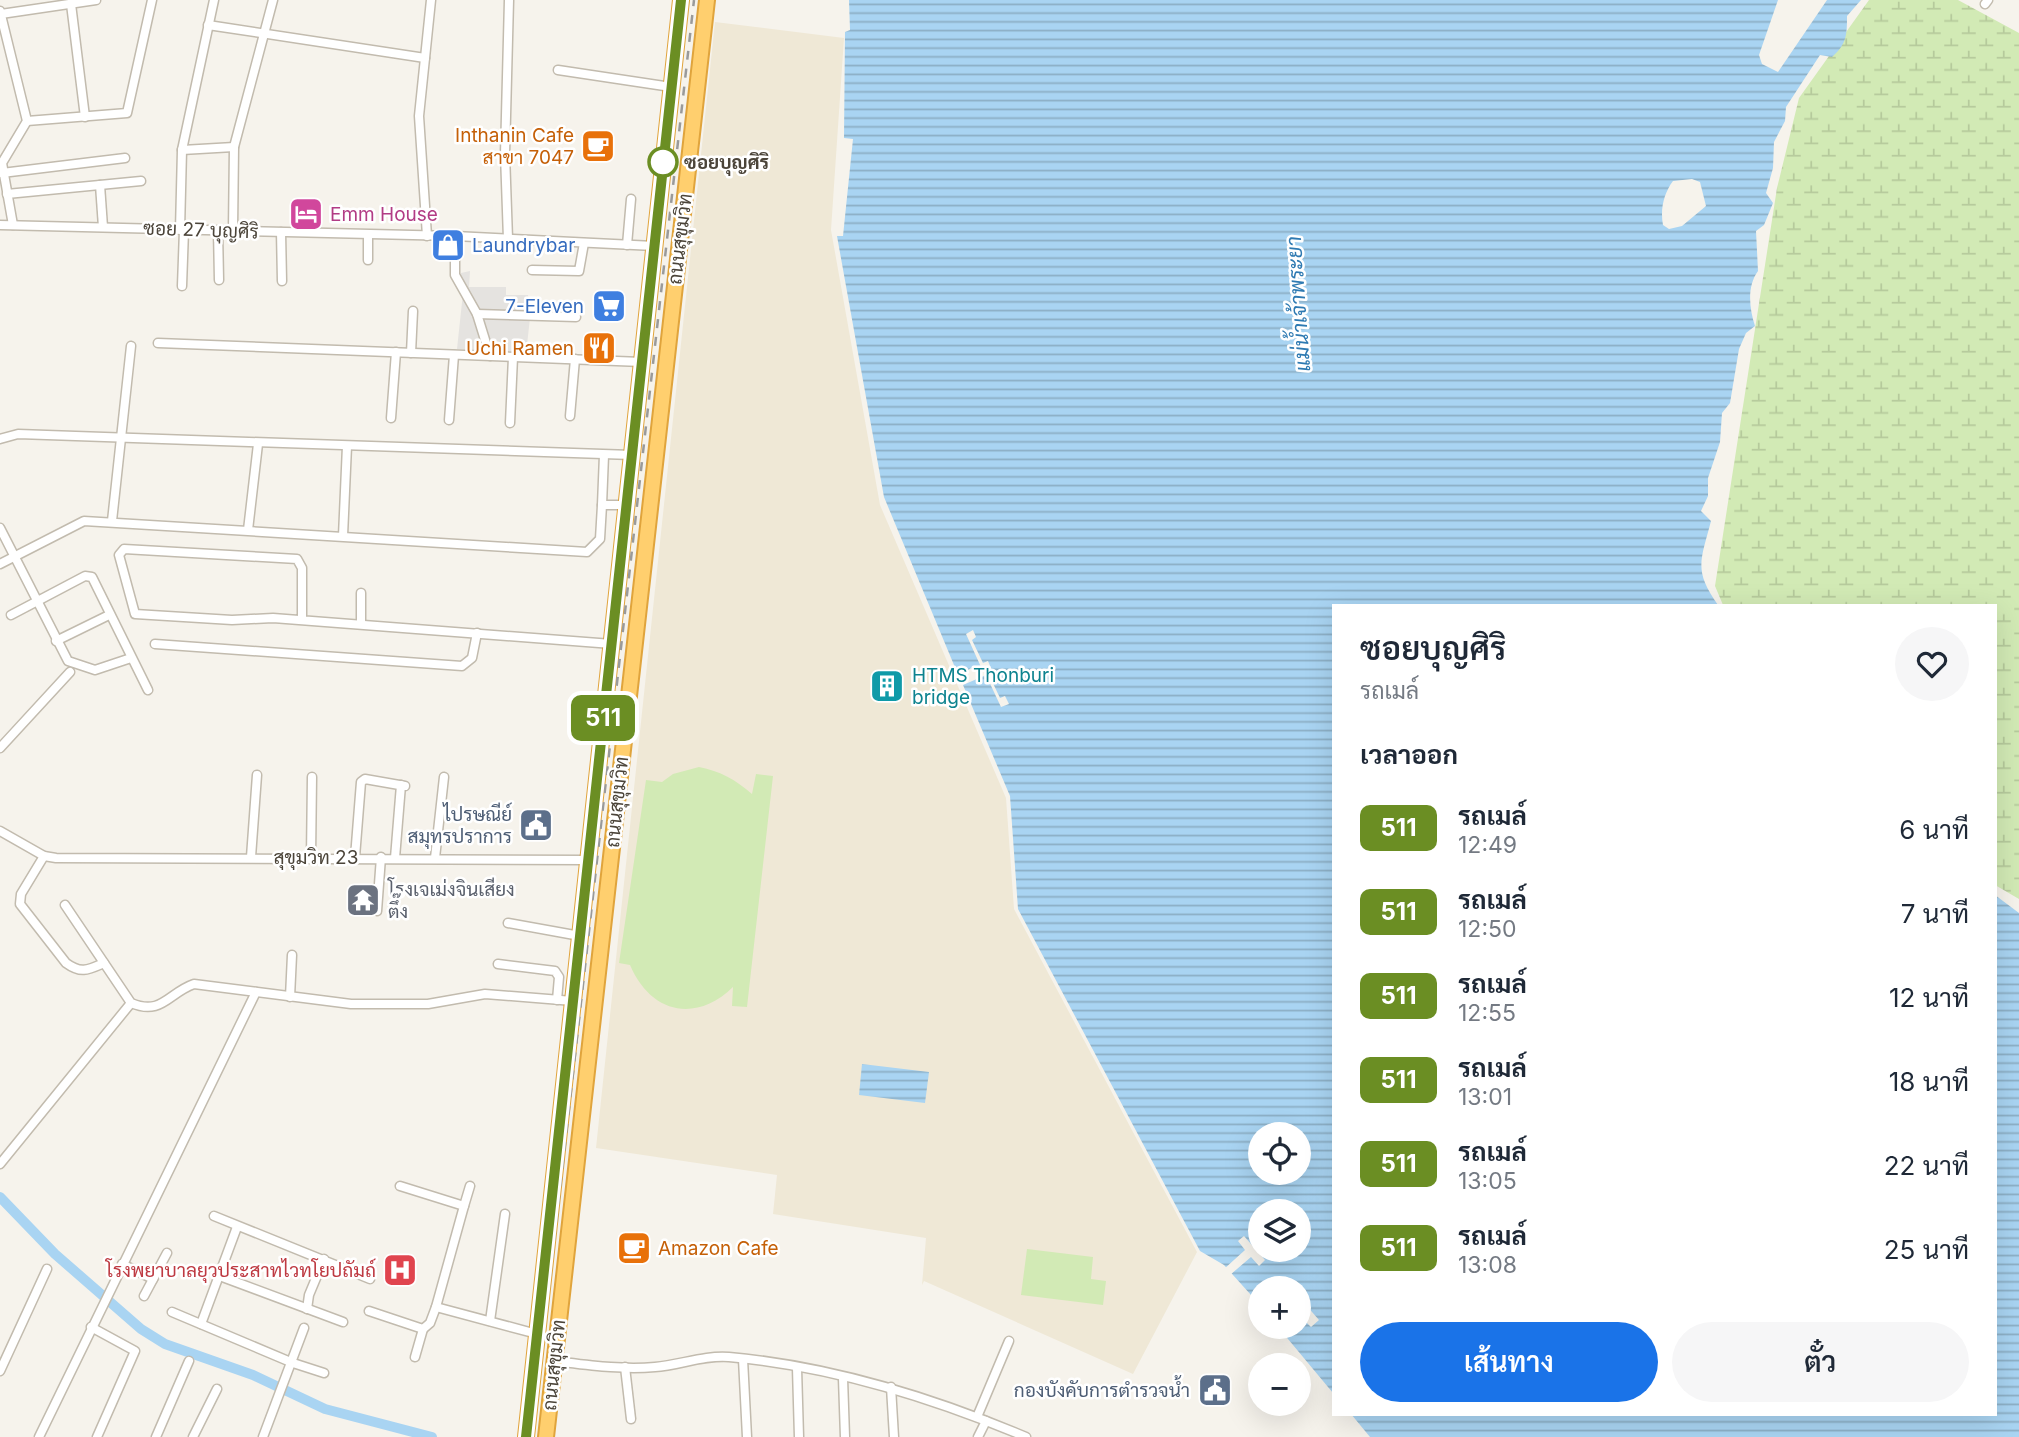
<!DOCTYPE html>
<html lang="th">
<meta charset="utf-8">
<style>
:root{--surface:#fff;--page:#f6f6f7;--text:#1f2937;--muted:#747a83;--accent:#1a73e8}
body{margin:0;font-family:Inter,Sarabun,sans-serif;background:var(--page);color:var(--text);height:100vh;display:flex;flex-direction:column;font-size:26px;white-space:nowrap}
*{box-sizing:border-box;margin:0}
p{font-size:23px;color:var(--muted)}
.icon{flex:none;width:38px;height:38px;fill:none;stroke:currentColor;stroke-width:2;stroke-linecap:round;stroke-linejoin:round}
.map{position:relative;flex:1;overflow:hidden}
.side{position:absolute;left:1332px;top:604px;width:665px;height:812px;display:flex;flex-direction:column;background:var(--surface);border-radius:0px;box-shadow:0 7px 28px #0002}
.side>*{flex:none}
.badge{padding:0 14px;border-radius:10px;font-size:24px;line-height:46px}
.controls{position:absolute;left:1248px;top:1122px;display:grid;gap:14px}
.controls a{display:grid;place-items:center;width:63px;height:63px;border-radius:50%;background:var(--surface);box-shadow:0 7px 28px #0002;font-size:35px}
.map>.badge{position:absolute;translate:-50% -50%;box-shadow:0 0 0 4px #fff}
h2{padding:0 28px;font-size:26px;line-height:63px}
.round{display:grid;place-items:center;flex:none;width:74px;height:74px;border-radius:37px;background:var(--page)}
.overview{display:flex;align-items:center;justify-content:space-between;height:119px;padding:0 28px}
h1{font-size:33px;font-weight:600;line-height:52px}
.action{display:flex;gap:14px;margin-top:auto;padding:14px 28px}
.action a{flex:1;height:80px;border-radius:42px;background:var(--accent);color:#fff;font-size:28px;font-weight:600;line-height:80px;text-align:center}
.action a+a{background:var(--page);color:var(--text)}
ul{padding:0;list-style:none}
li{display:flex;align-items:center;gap:21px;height:84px;padding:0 28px}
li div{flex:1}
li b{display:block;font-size:26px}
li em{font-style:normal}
li .badge{min-width:77px;font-weight:700;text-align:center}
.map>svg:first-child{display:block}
.education{fill:#efe8d6}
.wetland{fill:url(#wetland-marsh)}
.garden{fill:#d2eab5}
.parking{fill:#e5e3e0}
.water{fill:url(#water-rules);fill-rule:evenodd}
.pier{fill:#f6f3ec}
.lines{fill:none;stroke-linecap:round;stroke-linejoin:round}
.canal{stroke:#a9d4f2;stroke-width:10}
.street-casing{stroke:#c2bbae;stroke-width:11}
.highway-casing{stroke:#e0a43c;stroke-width:18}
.street{stroke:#fff;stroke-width:8}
.highway{stroke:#ffcf6e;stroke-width:14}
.rail{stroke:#9a9a9a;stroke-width:2.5;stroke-dasharray:9 9;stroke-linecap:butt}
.line-casing{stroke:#fff;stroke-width:16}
.line{stroke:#6b8e23;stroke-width:10}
.stop-dot{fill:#fff;stroke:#6b8e23;stroke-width:3.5}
.labels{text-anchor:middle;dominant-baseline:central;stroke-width:5;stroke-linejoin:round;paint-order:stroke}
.food-label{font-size:19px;fill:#c56008;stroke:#fff;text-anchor:end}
.stop-label{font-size:19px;font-weight:bold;fill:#4b4439;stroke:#fff;text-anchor:start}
.hotel-label{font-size:19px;fill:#b23c85;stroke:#fff;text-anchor:start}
.street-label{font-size:19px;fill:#4b4439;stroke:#fff}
.shop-label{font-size:19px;fill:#366cbe;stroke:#fff;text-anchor:start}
.culture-label{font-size:19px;fill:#0d838f;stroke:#fff;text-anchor:start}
.service-label{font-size:19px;fill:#4e5e75;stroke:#fff;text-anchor:end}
.worship-label{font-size:19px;fill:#5b616d;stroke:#fff;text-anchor:start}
.health-label{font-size:19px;fill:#be3a42;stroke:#fff;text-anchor:end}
.water-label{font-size:21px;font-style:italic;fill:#2e7ab2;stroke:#fff}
</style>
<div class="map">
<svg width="2019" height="1437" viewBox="0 0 2019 1437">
<defs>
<pattern id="wetland-marsh" width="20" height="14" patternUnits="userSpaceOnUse" patternTransform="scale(1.75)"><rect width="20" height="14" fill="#d2eab5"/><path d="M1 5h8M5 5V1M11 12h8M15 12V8" fill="none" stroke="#b6ca9c"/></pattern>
<pattern id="water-rules" width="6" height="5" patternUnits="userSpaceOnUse" patternTransform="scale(1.75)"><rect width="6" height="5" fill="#a9d4f2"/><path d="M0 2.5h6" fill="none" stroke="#8caec5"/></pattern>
</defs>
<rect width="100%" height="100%" fill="#f6f3ec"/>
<path class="education" d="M715,22L844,38L831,230L880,505L1006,798L1014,909L1197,1252L1133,1374L924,1281L922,1285L926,1238L773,1214L777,1175L596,1148Z"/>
<path class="wetland" d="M1869,0H1958L2019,33V899L1995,885V606L1723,605L1715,586L1777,188L1799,98Z"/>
<g class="garden">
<path d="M699,767C720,771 736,780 752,794L756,774L773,776L747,1007L732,1006L733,987C696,1023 651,1014 630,965L619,963L646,780L662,782L673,774Z"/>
<path d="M1027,1249L1093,1257L1091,1279L1106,1281L1103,1305L1021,1295Z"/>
</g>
<path class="parking" d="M470,271L469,287H506V295H528L531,309L526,354L457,349L463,293L460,287L461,273Z"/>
<g class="water">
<path d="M849,0H1778L1759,55L1762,64L1778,72L1827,0H1861L1847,16C1847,34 1847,44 1832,57L1820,55L1786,107L1785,121L1774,142L1773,168L1766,193L1773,203L1764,225L1756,231L1758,271C1747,286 1749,308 1755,326L1746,333L1739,349L1730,403L1722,413L1720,442L1708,478V496L1701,511L1711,521C1701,560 1693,570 1718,605L1334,606L1333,1393L1278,1327L1298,1326V1288H1260V1305L1224,1265L1200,1251L1018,909L1010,796L963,685L986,675L1001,707L1009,704L1005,696L1000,698L989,675L993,673L988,661L983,663L972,640L976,637L973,630L966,634L981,667L973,671L971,668L959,677L884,497L837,236H843L853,139L844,138L845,32L850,30ZM1692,179L1700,182L1706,206L1682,226L1669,229L1663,225C1660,209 1664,193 1673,181ZM1260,1134H1298V1172H1260ZM1260,1211H1298V1250H1260Z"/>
<path d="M1995,895L2019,913V1437H1370L1351,1414H1995Z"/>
<path d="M862,1064L929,1072L925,1103L859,1095Z"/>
</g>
<g class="pier">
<path d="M1244,1236L1265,1260L1259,1266L1251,1257L1230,1275L1224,1269L1245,1250L1238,1241Z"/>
<path d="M1299,1297L1319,1320L1311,1327L1304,1320L1299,1325Z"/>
</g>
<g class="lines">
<path class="canal" d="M0,1197L55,1254L141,1329L165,1344L253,1375L325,1409L432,1437"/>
<g class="street-casing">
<g id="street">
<path d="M71,4L85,117"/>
<path d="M1985,4L1988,0"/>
<path d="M0,11L27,121L2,163L13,225"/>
<path d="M1,14L96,0"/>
<path d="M208,25L425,58"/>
<path d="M558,70L671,87"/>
<path d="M27,121L127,113L152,0"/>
<path d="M182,150L234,147"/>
<path d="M2,173L125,158"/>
<path d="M100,185L103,227"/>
<path d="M7,194L141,181"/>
<path d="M0,225L455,236L654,246"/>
<path d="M180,230L182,150L214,0"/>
<path d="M218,230L219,280"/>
<path d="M233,230L234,147L273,0"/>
<path d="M281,232L282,281"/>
<path d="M427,236L419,116L431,0"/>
<path d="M455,236V275L477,314L490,356"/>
<path d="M508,239L505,154L509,0"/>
<path d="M627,245L631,199"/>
<path d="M368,260V235"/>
<path d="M532,270L579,271L584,243"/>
<path d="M182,286L184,230"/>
<path d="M477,314L576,317"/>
<path d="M158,343L642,362"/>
<path d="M411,353L413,311"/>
<path d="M570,416L575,359"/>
<path d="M391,418L396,352"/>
<path d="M449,420L454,355"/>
<path d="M510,423L513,357"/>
<path d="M0,439L18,434L632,455"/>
<path d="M602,505L604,455"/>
<path d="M112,521L131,346"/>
<path d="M0,528L68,661L95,670L131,658"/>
<path d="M248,530L258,444"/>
<path d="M343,536L347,446"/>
<path d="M0,564L84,521L587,552L600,539L602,505H625"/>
<path d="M11,615L85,576L92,577L148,690"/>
<path d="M302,620V568L297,559L124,549L119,555L135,614L232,620L273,618L612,644"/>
<path d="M361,624V593"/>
<path d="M56,641L107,616"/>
<path d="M155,644L462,666L472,658L477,633"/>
<path d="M0,748L70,672"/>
<path d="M0,831L44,856L56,858L588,860"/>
<path d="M44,856L21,894L20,904L66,963C81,974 88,970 104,963"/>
<path d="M251,857L257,775"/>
<path d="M311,857L312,777"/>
<path d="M355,857L361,782L365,779L405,786"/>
<path d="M395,858L401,785"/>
<path d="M435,858L444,777"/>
<path d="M65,905L131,1003C162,1016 168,993 194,984L351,1004H428L485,994L573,1001"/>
<path d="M377,911L381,857"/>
<path d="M508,923L580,936"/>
<path d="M498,964L555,971L559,977L557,1000"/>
<path d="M290,997L292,955"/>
<path d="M0,1164L131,1003"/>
<path d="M400,1186L464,1206L436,1307"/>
<path d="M464,1206L470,1186"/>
<path d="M214,1216L370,1279"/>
<path d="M122,1264L153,1279"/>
<path d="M217,1275L343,1322"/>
<path d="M144,1296L167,1253"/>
<path d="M307,1309L309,1295L324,1259"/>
<path d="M369,1311L423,1329L430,1323L436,1307L537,1334"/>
<path d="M172,1312L293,1363L324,1373"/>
<path d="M490,1321L505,1214"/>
<path d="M201,1324L237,1227"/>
<path d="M91,1327L135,1351L97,1437"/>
<path d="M415,1357L423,1329"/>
<path d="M743,1359L747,1437"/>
<path d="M554,1361C588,1365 621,1370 655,1367C680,1365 704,1355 729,1357C832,1366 931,1397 1026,1437"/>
<path d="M625,1367L631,1419"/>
<path d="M797,1368L799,1437"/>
<path d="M0,1371L47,1269"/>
<path d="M843,1378L845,1437"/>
<path d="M891,1387L894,1437"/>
<path d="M977,1417L1009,1341"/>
<path d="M39,1437L256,992"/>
<path d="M156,1437L189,1361"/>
<path d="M193,1437L217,1389"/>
<path d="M263,1437L304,1328"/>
<path d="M978,1437L986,1421"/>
</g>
</g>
<g class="highway-casing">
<g id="highway">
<path d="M526,1437L681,0"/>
<path d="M546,1437L707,0"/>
</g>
</g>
<use href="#street" class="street"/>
<use href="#highway" class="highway"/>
<path class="rail" d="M532,1437L694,0"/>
</g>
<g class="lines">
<g class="line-casing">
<path id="line" d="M526,1437L681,0"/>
</g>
<use href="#line" class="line"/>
</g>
<defs>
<g id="cafe-square" transform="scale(1.75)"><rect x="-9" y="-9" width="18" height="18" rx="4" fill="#e8710a" stroke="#fff"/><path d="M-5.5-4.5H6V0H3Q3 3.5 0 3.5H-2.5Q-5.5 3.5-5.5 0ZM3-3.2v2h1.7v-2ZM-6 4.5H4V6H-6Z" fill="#fff"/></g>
<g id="hotel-square" transform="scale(1.75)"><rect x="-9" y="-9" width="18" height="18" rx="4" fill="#d1479c" stroke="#fff"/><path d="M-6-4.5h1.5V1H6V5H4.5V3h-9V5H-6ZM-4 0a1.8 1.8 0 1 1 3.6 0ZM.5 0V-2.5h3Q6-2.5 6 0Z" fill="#fff"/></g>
<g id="shop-square" transform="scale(1.75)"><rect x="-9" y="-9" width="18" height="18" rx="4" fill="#3f7fe0" stroke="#fff"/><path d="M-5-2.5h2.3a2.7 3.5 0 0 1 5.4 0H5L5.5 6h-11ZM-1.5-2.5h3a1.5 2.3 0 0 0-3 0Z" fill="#fff"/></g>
<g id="supermarket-square" transform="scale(1.75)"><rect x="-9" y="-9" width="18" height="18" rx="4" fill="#3f7fe0" stroke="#fff"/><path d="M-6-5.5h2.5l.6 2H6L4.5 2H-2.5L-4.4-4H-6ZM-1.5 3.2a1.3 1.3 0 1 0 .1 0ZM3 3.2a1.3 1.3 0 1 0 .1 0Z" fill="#fff"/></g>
<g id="restaurant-square" transform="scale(1.75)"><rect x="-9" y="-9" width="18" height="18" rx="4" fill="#e8710a" stroke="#fff"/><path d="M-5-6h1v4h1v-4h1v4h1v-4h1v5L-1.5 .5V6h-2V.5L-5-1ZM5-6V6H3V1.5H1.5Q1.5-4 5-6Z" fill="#fff"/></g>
<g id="building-square" transform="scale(1.75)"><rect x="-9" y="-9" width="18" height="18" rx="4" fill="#0f9aa8" stroke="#fff"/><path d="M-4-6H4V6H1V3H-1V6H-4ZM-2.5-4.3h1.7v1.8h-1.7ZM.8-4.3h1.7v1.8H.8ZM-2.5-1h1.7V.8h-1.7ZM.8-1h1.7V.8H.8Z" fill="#fff"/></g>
<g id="civic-square" transform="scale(1.75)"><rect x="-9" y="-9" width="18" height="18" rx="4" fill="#5c6f8a" stroke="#fff"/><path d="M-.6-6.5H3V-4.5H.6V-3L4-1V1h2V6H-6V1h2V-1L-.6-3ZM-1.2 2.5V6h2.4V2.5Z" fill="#fff"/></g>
<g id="temple-square" transform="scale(1.75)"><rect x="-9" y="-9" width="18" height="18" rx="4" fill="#6b7280" stroke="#fff"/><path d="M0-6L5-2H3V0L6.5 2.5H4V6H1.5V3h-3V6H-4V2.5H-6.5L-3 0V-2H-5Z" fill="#fff"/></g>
<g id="hospital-square" transform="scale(1.75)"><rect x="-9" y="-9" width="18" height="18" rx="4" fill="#e0444e" stroke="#fff"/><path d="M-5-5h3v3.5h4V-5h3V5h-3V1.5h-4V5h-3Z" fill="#fff"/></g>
</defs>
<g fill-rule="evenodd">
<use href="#cafe-square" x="598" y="146"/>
<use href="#hotel-square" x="306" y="214"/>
<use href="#shop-square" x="448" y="245"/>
<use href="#supermarket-square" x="609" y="306"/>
<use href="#restaurant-square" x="599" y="348"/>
<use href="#building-square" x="887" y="686"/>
<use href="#civic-square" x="536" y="825"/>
<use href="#temple-square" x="363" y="900"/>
<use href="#cafe-square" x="634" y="1248"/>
<use href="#hospital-square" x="400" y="1270"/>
<use href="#civic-square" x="1215" y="1390"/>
</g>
<circle class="stop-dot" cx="663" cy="162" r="14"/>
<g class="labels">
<g class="food-label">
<text x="574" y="135">Inthanin Cafe<tspan x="574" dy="22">สาขา 7047</tspan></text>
<text x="574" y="348">Uchi Ramen</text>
<text x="658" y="1248" text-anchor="start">Amazon Cafe</text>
</g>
<g class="stop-label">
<text x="684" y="162">ซอยบุญศิริ</text>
</g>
<g class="hotel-label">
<text x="330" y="214">Emm House</text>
</g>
<g class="street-label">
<text transform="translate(201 230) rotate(2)">ซอย 27 บุญศิริ</text>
<text transform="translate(680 239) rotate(-83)">ถนนสุขุมวิท</text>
<text transform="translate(617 802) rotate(-84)">ถนนสุขุมวิท</text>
<text x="316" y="857">สุขุมวิท 23</text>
<text transform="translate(554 1365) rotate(-84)">ถนนสุขุมวิท</text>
</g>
<g class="shop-label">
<text x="472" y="245">Laundrybar</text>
<text x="584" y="306" text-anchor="end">7-Eleven</text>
</g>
<g class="culture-label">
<text x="912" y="675">HTMS Thonburi<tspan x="912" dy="22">bridge</tspan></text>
</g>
<g class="service-label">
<text x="512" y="814">ไปรษณีย์<tspan x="512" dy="22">สมุทรปราการ</tspan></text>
<text x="1190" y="1390">กองบังคับการตำรวจน้ำ</text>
</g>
<g class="worship-label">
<text x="388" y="889">โรงเจเม่งจินเสียง<tspan x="388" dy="22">ตึ๊ง</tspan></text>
</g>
<g class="health-label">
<text x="376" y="1270">โรงพยาบาลยุวประสาทไวทโยปถัมถ์</text>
</g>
<g class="water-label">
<text transform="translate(1298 304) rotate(-94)">แม่น้ำเจ้าพระยา</text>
</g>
</g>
</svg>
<div class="controls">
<a><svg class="icon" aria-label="locate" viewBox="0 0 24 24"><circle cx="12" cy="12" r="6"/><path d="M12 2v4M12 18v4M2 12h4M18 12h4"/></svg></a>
<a><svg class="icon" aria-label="layers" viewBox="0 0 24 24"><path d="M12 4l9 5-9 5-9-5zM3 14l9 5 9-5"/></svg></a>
<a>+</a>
<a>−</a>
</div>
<b class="badge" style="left:603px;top:718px;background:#6b8e23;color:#fff">511</b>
<section class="side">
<div class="overview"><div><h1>ซอยบุญศิริ</h1><p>รถเมล์</p></div><a class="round"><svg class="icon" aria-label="heart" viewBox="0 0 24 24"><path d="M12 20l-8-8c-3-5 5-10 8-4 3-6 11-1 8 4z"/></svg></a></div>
<h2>เวลาออก</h2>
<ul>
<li><span class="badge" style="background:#6b8e23;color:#fff">511</span><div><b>รถเมล์</b><p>12:49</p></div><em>6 นาที</em></li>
<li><span class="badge" style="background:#6b8e23;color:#fff">511</span><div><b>รถเมล์</b><p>12:50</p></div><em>7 นาที</em></li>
<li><span class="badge" style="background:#6b8e23;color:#fff">511</span><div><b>รถเมล์</b><p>12:55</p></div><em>12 นาที</em></li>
<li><span class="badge" style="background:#6b8e23;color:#fff">511</span><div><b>รถเมล์</b><p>13:01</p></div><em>18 นาที</em></li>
<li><span class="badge" style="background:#6b8e23;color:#fff">511</span><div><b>รถเมล์</b><p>13:05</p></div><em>22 นาที</em></li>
<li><span class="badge" style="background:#6b8e23;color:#fff">511</span><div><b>รถเมล์</b><p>13:08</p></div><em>25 นาที</em></li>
</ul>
<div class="action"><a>เส้นทาง</a><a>ตั๋ว</a></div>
</section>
</div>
